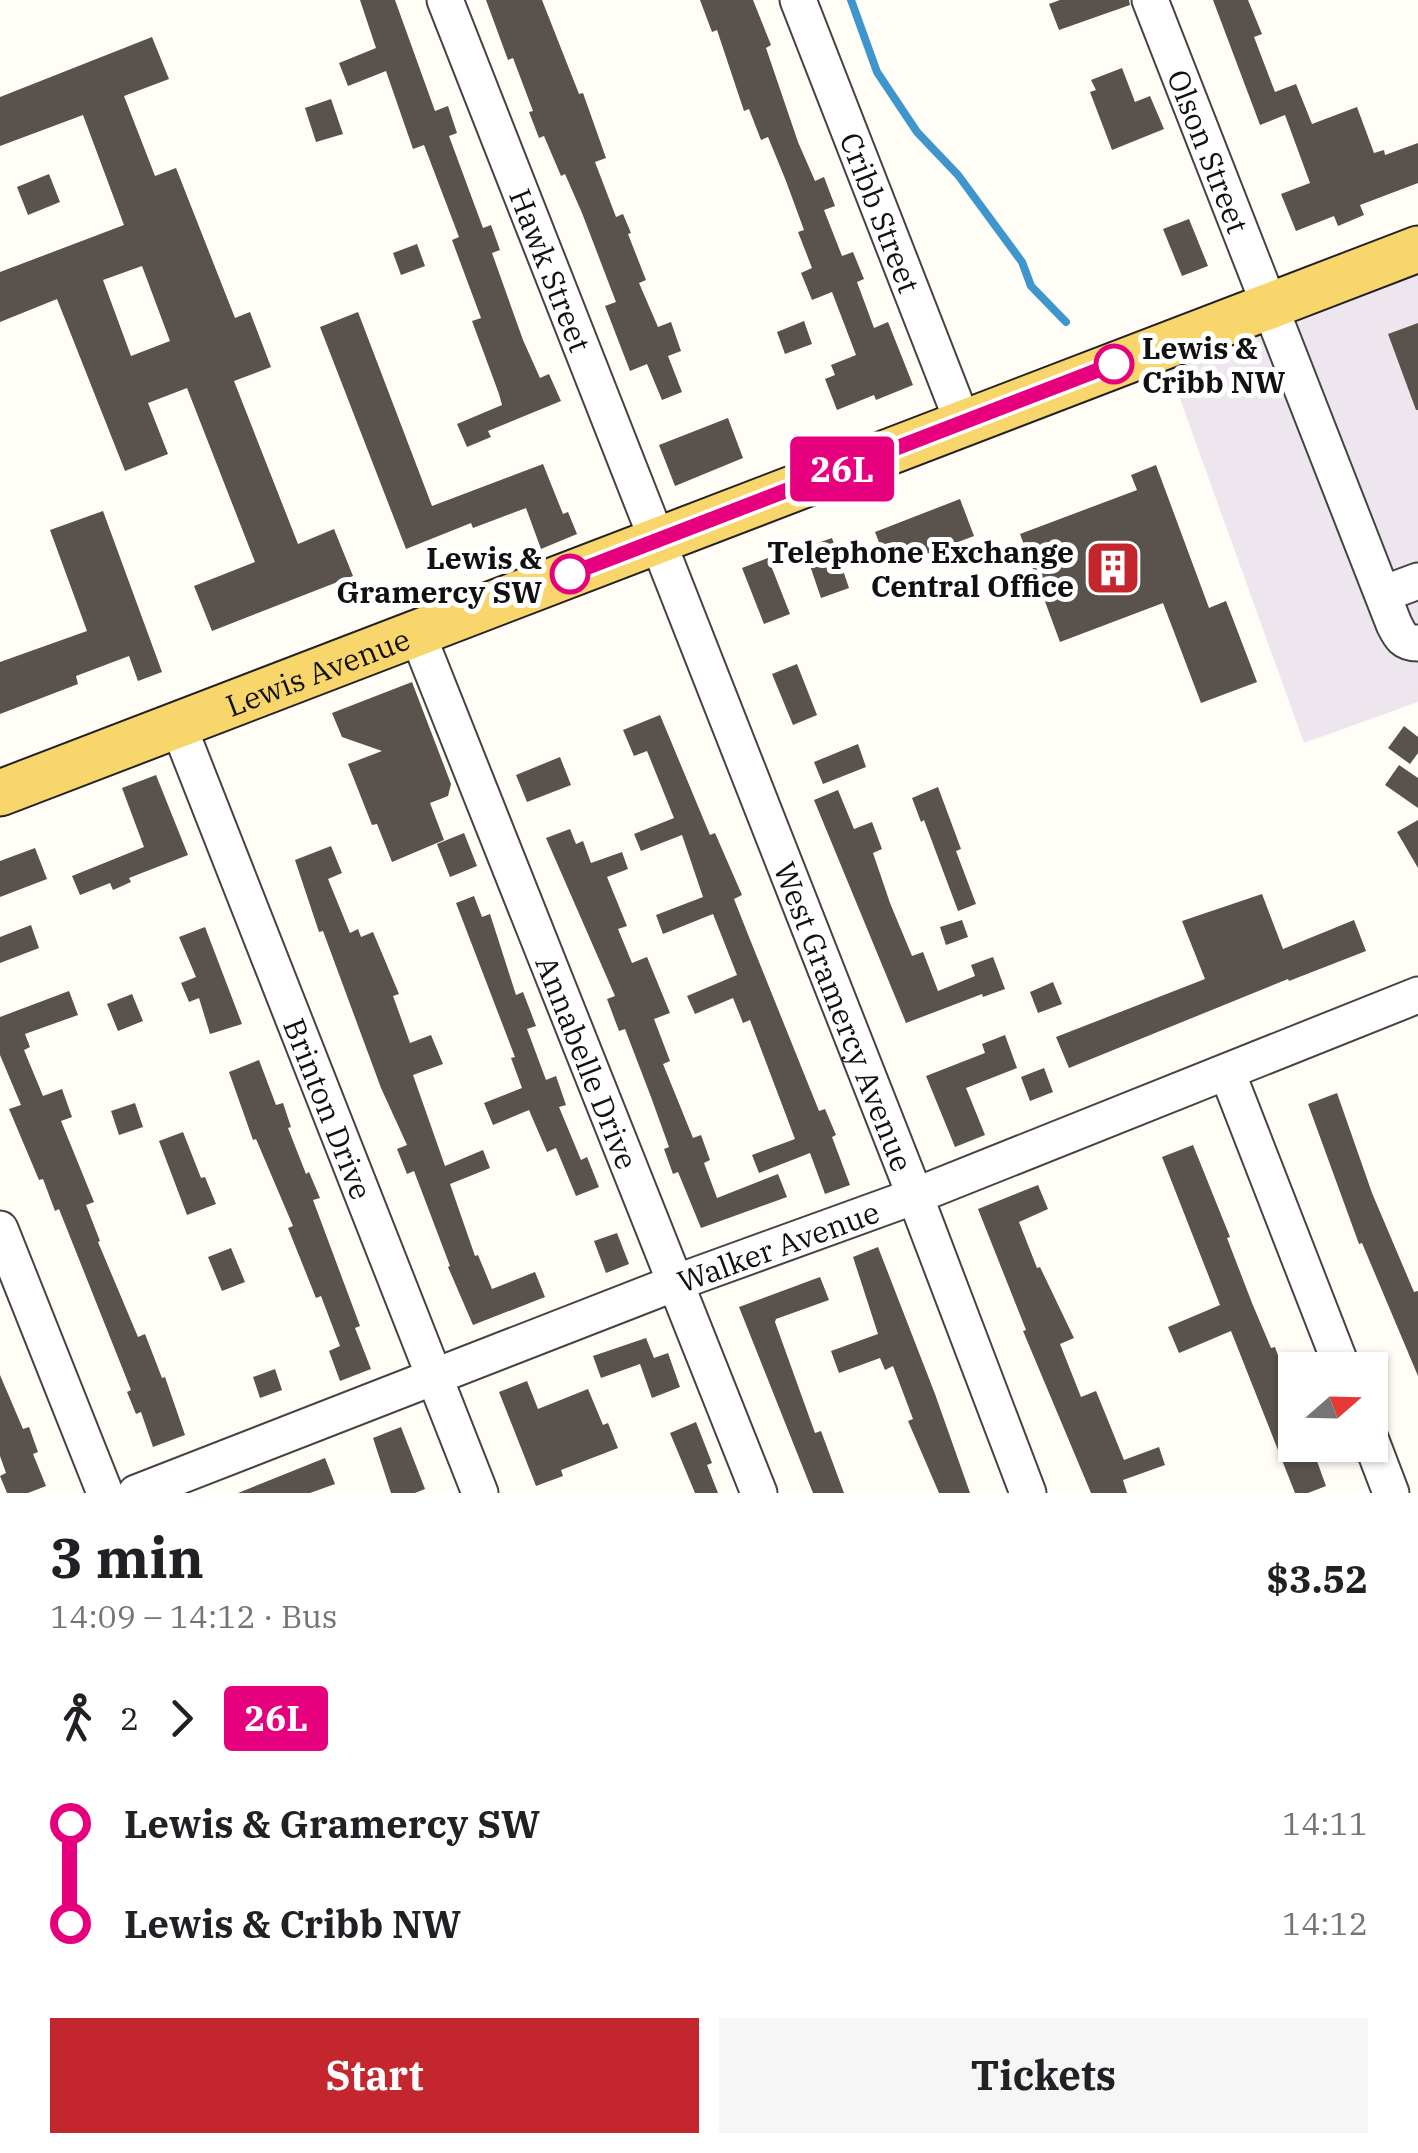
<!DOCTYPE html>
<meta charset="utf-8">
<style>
:root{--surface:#fff;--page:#f6f6f6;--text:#202124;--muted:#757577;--accent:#c4262e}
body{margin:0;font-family:"IBM Plex Serif",serif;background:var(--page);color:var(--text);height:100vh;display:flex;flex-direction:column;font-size:38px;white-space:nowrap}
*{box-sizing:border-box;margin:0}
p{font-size:32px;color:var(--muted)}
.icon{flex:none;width:55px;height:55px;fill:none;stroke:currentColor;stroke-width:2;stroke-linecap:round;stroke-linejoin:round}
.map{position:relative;height:1493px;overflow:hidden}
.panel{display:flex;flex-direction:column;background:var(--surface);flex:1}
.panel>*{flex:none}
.badge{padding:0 20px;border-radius:8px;font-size:35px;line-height:65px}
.needle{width:65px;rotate:70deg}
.buttons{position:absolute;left:1278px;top:1352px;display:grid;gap:20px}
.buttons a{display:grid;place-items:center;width:110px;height:110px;border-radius:0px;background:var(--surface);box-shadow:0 2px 8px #0004;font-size:50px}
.map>.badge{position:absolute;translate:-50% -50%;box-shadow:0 0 0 5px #fff}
.legs{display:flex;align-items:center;gap:15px;height:110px;padding:0 50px;font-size:32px}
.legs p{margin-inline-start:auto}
.headline{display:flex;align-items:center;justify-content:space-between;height:170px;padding:0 50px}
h1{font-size:55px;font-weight:800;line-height:75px}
.primary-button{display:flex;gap:20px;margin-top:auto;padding:20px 50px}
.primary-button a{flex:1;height:115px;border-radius:0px;background:var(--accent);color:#fff;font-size:40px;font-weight:800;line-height:115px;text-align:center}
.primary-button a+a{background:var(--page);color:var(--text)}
ul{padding:0 50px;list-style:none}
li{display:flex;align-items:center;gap:35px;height:100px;font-size:38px}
li i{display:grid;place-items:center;width:15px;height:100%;margin:0 12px;background:currentColor}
li i::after{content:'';width:25px;height:25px;margin:-12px;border:8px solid;border-radius:50%;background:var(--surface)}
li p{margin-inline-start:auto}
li:first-child i{background:linear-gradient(#0000 50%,currentColor 0)}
li:last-child i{background:linear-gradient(currentColor 50%,#0000 0)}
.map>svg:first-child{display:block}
.industrial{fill:#eee6ef}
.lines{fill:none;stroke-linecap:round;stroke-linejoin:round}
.stream{stroke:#3f96cf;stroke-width:8}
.building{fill:#5a524d;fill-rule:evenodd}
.minor-casing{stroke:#444;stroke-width:39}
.major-casing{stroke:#222;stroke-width:49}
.minor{stroke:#fff;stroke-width:35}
.major{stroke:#f9d66b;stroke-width:45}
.line-1-casing{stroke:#fff;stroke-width:22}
.line-1{stroke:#e6007e;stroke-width:15}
.stop-1-dot{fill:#fff;stroke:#e6007e;stroke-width:5}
.labels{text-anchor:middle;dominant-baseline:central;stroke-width:10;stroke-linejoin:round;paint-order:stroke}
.street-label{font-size:30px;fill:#111;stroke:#fff}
.stop-label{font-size:30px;font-weight:bold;fill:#111;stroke:#fff;text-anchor:start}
.poi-label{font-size:30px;font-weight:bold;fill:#111;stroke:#fff;text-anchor:end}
</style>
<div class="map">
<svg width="1418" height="1493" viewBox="0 0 1418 1493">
<rect width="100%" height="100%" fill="#fffdf5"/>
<path class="industrial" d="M1418,249V702L1304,743L1161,346Z"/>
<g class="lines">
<path class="stream" d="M851,0L877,72L917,132L958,175L1022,262L1031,286L1066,322"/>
</g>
<g class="building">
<path d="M360,0H395L435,111L448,106L457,133L449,136L483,228L491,225L500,250L492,253L523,340L540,378L549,374L561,401L488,431L491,437L467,447L457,424L502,405L499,394L472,321L481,318L452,240L459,237L424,145L413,149L386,71L348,86L339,63L376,48Z"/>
<path d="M486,0H542L579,94L583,93L606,158L595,162L616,217L623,214L631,233L628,234L646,280L639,283L658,327L671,322L681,351L668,356L682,392L662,400L647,364L630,371L605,306L616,302L582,213L565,174L561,176L544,136L539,138L529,112L533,111L513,58L508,60Z"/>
<path d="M700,0H753L771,45L766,48L798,142L815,181L824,177L835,206L824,210L842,256L853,252L864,279L857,282L874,328L888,322L913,385L876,400L874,395L837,410L825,379L835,375L831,365L856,355L832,292L812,300L801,273L812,268L798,232L804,230L786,181L768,137L761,140L749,109L744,111L717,30L712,32Z"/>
<path d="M1060,0H1129L1130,5L1059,30L1049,4Z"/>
<path d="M1213,0H1248L1262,34L1254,37L1275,92L1296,84L1312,124L1357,107L1374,153L1384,150L1385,155L1418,143V183L1360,205L1364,215L1338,226L1334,216L1296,231L1281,194L1310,183L1285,115L1260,125Z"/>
<path d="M152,37L169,79L124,96L155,176L176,168L235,318L250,312L271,367L234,381L298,544L334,529L353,576L212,631L194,586L255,562L187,388L148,403L168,454L125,471L57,299L0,322V272L124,225L83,115L0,146V97ZM142,266L170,341L131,356L103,280Z"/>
<path d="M1122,68L1135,102L1150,96L1164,129L1112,150L1090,92L1096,90L1091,80Z"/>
<path d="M331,99L343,134L316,142L305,108Z"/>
<path d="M49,174L60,202L28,215L17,187Z"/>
<path d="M1189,219L1208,266L1182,276L1163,229Z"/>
<path d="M417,244L425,266L401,275L393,253Z"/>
<path d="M358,312L432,506L543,464L563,514L568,512L577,534L541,549L526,508L473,528L471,523L406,549L320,327Z"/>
<path d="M804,321L812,344L785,354L777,332Z"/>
<path d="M1418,323V410H1416L1388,334Z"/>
<path d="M728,418L743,458L675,486L659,445Z"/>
<path d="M1156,465L1209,608L1226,601L1257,682L1201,703L1163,603L1060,642L1020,534L1137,490L1131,475Z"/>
<path d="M960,499L974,536L889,568L875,532Z"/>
<path d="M103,511L162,672L138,681L129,656L76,676L78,684L0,714V662L87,631L50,530Z"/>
<path d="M832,538L849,588L821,598L804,548Z"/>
<path d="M768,558L790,614L764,624L742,568Z"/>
<path d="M797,664L817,715L793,725L772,674Z"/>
<path d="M412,682L451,784L448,796L430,803L444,840L392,862L377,824L372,825L348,764L382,751L342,737L332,713Z"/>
<path d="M660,715L710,835L715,833L742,895L734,899L749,937L819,1111L825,1109L836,1135L832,1137L850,1185L825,1194L810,1153L759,1173L752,1155L795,1139L750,1020L743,1023L733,998L695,1014L687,996L737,975L713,914L663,934L656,915L703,897L682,835L641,851L634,834L674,818L647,751L634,756L623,730Z"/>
<path d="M1404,726L1418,737V753L1410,764L1388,748Z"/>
<path d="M858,744L866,767L823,784L814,762Z"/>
<path d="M560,757L571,785L527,802L516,775Z"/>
<path d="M1399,765L1418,778V808L1385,785Z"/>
<path d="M156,775L188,855L129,878L131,882L113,890L110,883L80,895L72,876L144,847L122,788Z"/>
<path d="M938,787L961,849L956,851L976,904L958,911L924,820L921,822L912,798Z"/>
<path d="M838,790L854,829L872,822L882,849L873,853L890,903L912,956L923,952L938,991L975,976L971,965L993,957L1005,989L983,997L982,994L906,1023L814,800Z"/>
<path d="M1418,820V868L1397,832Z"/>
<path d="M570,829L576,844L583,841L591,863L622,852L628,869L607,877L627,926L618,929L632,963L647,957L670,1013L654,1019L670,1061L663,1064L693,1138L701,1135L710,1160L704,1163L717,1198L778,1174L787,1197L701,1228L678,1172L673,1174L664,1149L669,1147L651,1097L625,1029L619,1031L607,999L615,996L546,838Z"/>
<path d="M464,833L477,866L450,877L437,844Z"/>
<path d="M331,846L342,873L328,879L350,933L358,929L361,937L373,932L399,994L393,996L410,1043L431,1035L443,1064L413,1075L445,1166L483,1150L490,1168L450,1184L475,1256L478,1255L492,1289L535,1272L545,1297L473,1325L448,1267L450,1266L414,1171L407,1174L397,1149L407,1145L381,1088L323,931L319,932L295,860Z"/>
<path d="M35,848L47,879L0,897V861Z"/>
<path d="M1262,894L1283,949L1354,920L1366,951L1289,981L1288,979L1069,1068L1056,1037L1205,979L1182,921Z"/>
<path d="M474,896L482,917L490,914L516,995L523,992L536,1026L527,1029L546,1080L556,1076L566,1105L559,1107L581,1160L587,1157L599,1187L576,1196L556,1148L547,1152L529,1110L493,1125L484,1103L522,1088L511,1058L515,1057L456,903Z"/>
<path d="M962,920L968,937L946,945L940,927Z"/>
<path d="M31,925L39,948L0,963V937Z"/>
<path d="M205,927L242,1024L210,1034L199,998L189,1002L181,983L196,977L179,937Z"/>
<path d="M1053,982L1062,1004L1038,1013L1030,992Z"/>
<path d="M69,991L78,1015L25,1034L30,1047L24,1050L43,1096L62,1089L72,1117L61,1121L94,1202L86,1205L100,1241L98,1242L138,1337L145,1334L162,1378L165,1377L185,1435L153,1447L141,1412L136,1414L127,1392L131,1390L59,1209L55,1211L43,1179L39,1180L9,1109L21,1105L0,1055V1017Z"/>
<path d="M132,994L143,1021L118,1031L107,1004Z"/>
<path d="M1005,1035L1017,1068L966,1088L985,1135L955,1147L926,1076L985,1053L982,1044Z"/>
<path d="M259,1060L276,1105L283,1103L291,1127L288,1128L306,1174L309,1172L320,1198L313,1200L360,1326L355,1328L371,1369L340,1381L329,1351L340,1346L321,1296L316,1298L288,1228L293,1226L256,1139L253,1140L229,1072Z"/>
<path d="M1044,1068L1053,1092L1030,1101L1021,1077Z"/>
<path d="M1337,1093L1372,1193L1414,1292L1418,1291V1376L1362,1243L1359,1244L1308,1104Z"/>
<path d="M135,1103L143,1127L119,1135L111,1111Z"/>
<path d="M183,1132L201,1178L205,1177L216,1204L187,1215L159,1141Z"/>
<path d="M1193,1145L1230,1237L1227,1238L1252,1303L1271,1348L1275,1347L1289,1386L1295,1405V1457L1313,1450L1326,1486L1308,1493H1295L1231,1331L1179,1353L1168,1327L1220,1305L1162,1157Z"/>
<path d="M1038,1185L1048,1209L1019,1222L1037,1268L1040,1267L1074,1338L1060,1344L1081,1397L1096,1391L1124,1460L1159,1447L1165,1465L1123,1480L1127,1493H1091L1023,1331L1026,1330L978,1209Z"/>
<path d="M617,1233L629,1264L606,1273L594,1241Z"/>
<path d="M878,1247L935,1394L970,1493H939L908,1421L913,1419L893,1366L885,1370L880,1358L839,1373L831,1351L878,1334L853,1257Z"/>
<path d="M231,1248L245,1282L222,1291L208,1257Z"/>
<path d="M820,1277L829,1300L776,1319L775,1322L815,1433L821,1431L844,1493H813L739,1307Z"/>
<path d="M646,1338L654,1358L668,1353L680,1387L652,1398L640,1364L601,1378L593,1356Z"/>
<path d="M275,1369L282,1390L260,1398L253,1377Z"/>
<path d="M0,1375L23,1429L29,1427L38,1452L33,1454L46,1486L28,1493H7L0,1476L6,1473L0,1456Z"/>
<path d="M527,1381L538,1409L588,1389L603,1425L608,1423L618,1448L561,1470L563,1476L536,1486L499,1392Z"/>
<path d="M696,1422L712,1463L707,1465L718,1493H695L670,1433Z"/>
<path d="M401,1427L425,1489L415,1493H391L373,1438Z"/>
<path d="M325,1458L335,1484L310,1493H238Z"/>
</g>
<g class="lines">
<g class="minor-casing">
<g id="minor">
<path id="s1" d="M445,0L915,1196L1028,1493"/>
<path id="s2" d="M798,0L963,423"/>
<path id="s3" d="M1150,0L1394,624C1400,636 1403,643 1418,643"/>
<path d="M1383,594L1418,581"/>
<path id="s4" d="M417,633L759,1493"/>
<path id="s5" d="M178,725L480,1493"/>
<path d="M1227,1072L1343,1370"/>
<path d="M0,1229L105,1493"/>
<path d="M1370,1438L1391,1493"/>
<path id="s6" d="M136,1493L675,1283L915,1196L1418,995"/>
</g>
</g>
<g class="major-casing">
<g id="major">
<path id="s7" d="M0,793L1418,249"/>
</g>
</g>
<use href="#minor" class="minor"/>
<use href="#major" class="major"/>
</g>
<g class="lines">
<g class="line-1-casing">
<path id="line-1" d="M570,574L1114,364"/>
</g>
<use href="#line-1" class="line-1"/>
</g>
<defs>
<g id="building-square" transform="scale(2.875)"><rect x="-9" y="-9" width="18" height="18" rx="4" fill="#c4262e" stroke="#fff"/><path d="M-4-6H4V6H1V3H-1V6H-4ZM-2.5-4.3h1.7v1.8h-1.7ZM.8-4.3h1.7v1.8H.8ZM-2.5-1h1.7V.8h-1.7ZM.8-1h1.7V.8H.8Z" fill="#fff"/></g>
</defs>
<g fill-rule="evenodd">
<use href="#building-square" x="1113" y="568"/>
</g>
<g class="stop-1-dot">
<circle cx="1114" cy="364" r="18"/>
<circle cx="570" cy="574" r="18"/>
</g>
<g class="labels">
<g class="street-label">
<text stroke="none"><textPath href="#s3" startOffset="162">Olson Street</textPath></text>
<text stroke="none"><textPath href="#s2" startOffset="228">Cribb Street</textPath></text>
<text stroke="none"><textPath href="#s1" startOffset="290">Hawk Street</textPath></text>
<text stroke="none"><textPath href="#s7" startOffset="340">Lewis Avenue</textPath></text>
<text stroke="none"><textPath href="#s1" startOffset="1092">West Gramercy Avenue</textPath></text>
<text stroke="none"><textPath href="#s4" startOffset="462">Annabelle Drive</textPath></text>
<text stroke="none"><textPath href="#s5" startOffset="412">Brinton Drive</textPath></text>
<text stroke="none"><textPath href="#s6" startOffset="688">Walker Avenue</textPath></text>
</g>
<g class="stop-label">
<text x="1142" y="347">Lewis &amp;<tspan x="1142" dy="34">Cribb NW</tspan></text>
<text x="542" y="557" text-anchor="end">Lewis &amp;<tspan x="542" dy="34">Gramercy SW</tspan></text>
</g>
<g class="poi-label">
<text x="1074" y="551">Telephone Exchange<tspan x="1074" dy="34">Central Office</tspan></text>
</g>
</g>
</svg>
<div class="buttons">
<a><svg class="needle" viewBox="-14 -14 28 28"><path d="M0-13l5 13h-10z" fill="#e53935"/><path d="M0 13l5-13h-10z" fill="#757577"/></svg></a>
</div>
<b class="badge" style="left:842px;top:469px;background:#e6007e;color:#fff">26L</b>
</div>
<section class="panel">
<div class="headline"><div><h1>3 min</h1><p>14:09 – 14:12 · Bus</p></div><b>$3.52</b></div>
<div class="legs"><svg class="icon" aria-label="walk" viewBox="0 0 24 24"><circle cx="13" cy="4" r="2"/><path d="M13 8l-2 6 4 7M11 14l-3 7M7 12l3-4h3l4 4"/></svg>2<svg class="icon" aria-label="forward" viewBox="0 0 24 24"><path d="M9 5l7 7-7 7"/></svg><b class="badge" style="background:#e6007e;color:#fff">26L</b></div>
<ul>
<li><i style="color:#e6007e"></i><b>Lewis &amp; Gramercy SW</b><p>14:11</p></li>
<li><i style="color:#e6007e"></i><b>Lewis &amp; Cribb NW</b><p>14:12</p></li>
</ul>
<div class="primary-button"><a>Start</a><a>Tickets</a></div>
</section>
